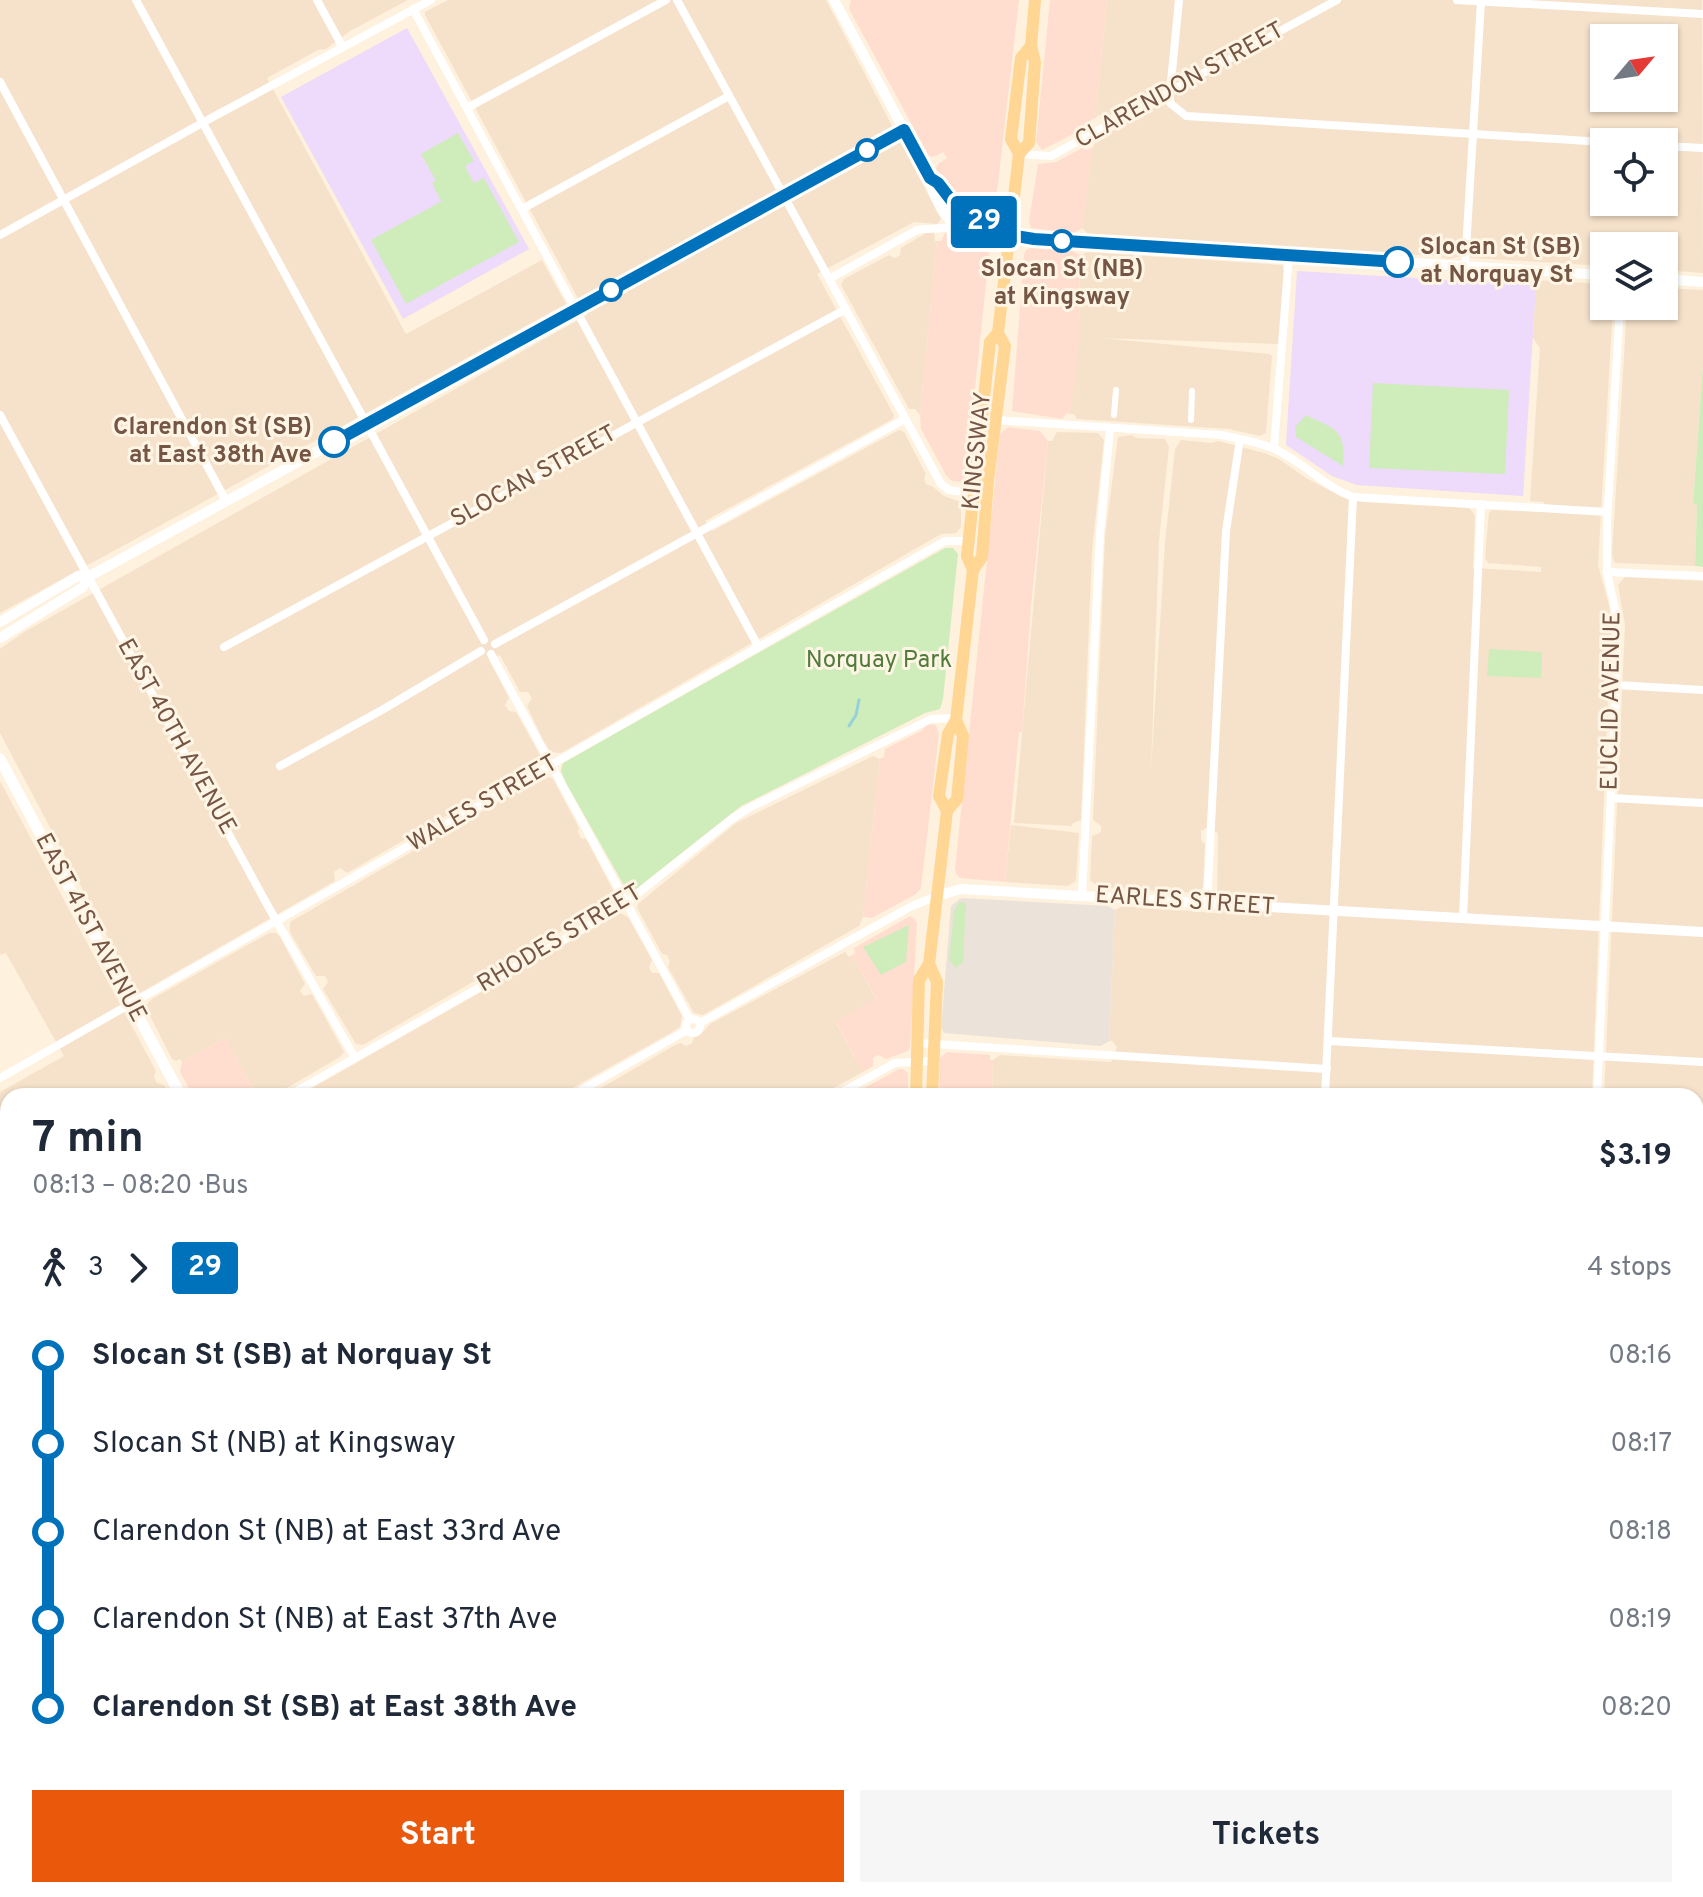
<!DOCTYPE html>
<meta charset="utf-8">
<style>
:root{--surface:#fff;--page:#f6f6f7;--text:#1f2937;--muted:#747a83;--accent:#ea580c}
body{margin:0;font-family:Overpass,sans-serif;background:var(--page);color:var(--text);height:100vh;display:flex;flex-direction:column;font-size:30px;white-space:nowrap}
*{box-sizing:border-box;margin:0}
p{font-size:26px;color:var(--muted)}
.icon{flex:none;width:44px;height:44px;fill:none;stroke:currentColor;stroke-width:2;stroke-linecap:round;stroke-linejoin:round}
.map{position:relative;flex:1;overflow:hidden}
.drawer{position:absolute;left:0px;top:1088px;width:1704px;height:810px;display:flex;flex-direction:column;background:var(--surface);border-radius:24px 24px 0 0;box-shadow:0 2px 6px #0004}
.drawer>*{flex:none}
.badge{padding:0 16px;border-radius:6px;font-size:28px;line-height:52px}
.needle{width:52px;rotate:61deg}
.controls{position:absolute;left:1590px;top:24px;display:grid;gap:16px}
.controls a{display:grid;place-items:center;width:88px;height:88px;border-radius:0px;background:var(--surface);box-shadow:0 2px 6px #0004;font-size:40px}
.map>.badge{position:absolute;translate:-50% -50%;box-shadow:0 0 0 4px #fff}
.legs{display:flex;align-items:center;gap:12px;height:88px;padding:0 32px;font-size:26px}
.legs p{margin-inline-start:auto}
.overview{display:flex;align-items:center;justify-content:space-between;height:136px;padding:0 32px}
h1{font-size:44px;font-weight:700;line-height:60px}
.action{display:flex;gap:16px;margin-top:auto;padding:16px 32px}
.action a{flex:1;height:92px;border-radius:0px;background:var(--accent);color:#fff;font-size:32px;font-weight:700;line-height:92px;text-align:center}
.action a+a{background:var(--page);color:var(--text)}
ul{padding:0 32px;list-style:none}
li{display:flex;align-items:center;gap:28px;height:88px;font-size:30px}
li i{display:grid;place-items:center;width:12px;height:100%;margin:0 10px;background:currentColor}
li i::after{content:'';width:20px;height:20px;margin:-10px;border:6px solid;border-radius:50%;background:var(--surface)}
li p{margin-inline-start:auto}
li:first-child i{background:linear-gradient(#0000 50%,currentColor 0)}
li:last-child i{background:linear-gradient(currentColor 50%,#0000 0)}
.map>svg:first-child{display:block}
.residential{fill:#f6e2cb;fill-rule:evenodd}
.commercial{fill:#ffded0}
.industrial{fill:#ebe2da}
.education{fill:#eedafa}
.green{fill:#cfecbb}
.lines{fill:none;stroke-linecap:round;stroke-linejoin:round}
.stream{stroke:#96d1db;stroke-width:3}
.pedestrian{stroke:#fff;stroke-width:6}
.minor{stroke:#fff;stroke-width:8}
.tertiary{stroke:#fff;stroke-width:10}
.secondary{stroke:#fff;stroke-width:11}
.primary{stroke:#ffd693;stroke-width:12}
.line-1-casing{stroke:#fff;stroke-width:18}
.line-1{stroke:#0072bc;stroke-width:12}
.stop-1-dot{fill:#fff;stroke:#0072bc;stroke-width:4}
.labels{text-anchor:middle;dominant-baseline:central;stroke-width:6;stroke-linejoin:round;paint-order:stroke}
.street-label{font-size:24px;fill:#755544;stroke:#fff5e5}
.stop-label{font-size:24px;font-weight:bold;fill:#755544;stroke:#fff5e5;text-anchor:start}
.park-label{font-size:24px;fill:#4f7c3b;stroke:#fff5e5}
</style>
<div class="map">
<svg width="1703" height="1897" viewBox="0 0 1703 1897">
<rect width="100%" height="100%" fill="#fef1dd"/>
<g class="residential">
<path d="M0,0H408L350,31L326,49L318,50L267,78L406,334L542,260L566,304L0,613Z"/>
<path d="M448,0H826L941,219L937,224L914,222L817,274L894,415L893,419L705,521L712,531L899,430L904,432L926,474L924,479L926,484L932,486L944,496L961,502V527L956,533L941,534L561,753L551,752L544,742L527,706L532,698L528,692H520L500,655L489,660L509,698L505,705L509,711L516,712L540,755L538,763L347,873L340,868L334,872L335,881L138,994L0,733V649L24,632L587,315L425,15V12Z"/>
<path d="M1107,0H1702L1703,273L1664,270V246H1604V266L1457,257L1450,259L1434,256L1088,234L1082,228L1092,148L1097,140L1157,106L1156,92L1105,118L1099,115L1095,118ZM1604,38H1664V98H1604ZM1604,142H1664V202H1604Z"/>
<path d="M929,231L934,232L935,241H937L920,415L915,409H909L841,285L844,279L889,255L895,258L900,255L901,248Z"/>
<path d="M1087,252L1282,265L1285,274L1278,344L1101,338L1269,354L1272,356L1266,433L1260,436L1229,429L1077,419L1074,414H1070L1079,337L1080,255Z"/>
<path d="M1536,280L1604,284V306H1613L1598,565L1609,605L1611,625L1592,1096H992L993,1060L1000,1055L1111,1062L1117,1047L1112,1041H1109L1115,910L1122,906L1217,913L1218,833L1206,828L1201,831V840L1205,844L1203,887L1198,893L1098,887L1090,880L1092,836L1101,832V826L1093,820L1105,537L1118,437L1132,435L1136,438L1165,439L1169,447L1159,541L1151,770L1165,542L1175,449L1181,440L1212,443L1218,441L1264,453L1279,459L1306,478L1342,497L1364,502L1469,508L1475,515L1473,568L1541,572V567L1488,563L1485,558L1489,512L1493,510L1544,512V502L1530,501L1540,348L1533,338Z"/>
<path d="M1664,288L1703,290V365L1693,504H1697L1695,566L1618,563L1614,562L1612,554L1627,306H1664Z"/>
<path d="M1057,432L1098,433L1104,440L1092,551L1081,820L1073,823L1072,826L1014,823L1048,441H1052Z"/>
<path d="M1625,577L1703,581V1640H1696V1096H1604L1625,625L1618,585Z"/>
<path d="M873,756L880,759L863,917L859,926L703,1015L694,1013L668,967L670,961L667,955L662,954L637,908L638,904L736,823Z"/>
<path d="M545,775L553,779L579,828L578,832L581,838L586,839L614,892L616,900L363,1045L356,1044L323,989L328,982L325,976H316L290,932V922Z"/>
<path d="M0,781L156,1071L154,1077L157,1083L164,1085L170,1096H8V1743L0,1748V1092L64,1056L6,953L0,955Z"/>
<path d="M1011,825L1079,833L1076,881L1068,886L1005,882Z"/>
<path d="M620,913L628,917L652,960L649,968L652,973H659L682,1016L680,1027L669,1034L558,1096H298Z"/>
<path d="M269,933H276L280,937L305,984L300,991L304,996L312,994L344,1052L340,1057L273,1096H257L225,1038L182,1062L180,1059L176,1061L172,1059L145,1006L152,999Z"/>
<path d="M845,952L849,957L852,955L876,999L836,1023L863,1072L819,1096H587L675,1045L681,1043L686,1046L692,1043L694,1037L701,1034L710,1024Z"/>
<rect x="1696" y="1658" width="7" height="113"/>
<path d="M1703,1784V1897H1691V1890H1696V1790L1697,1786Z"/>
<path d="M162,1890H339L326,1897H165Z"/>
<path d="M381,1890H637L632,1897H368Z"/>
<path d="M671,1890H910V1897H672Z"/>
<path d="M1041,1890L1111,1891L1118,1897H1034L1035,1893Z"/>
<path d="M1292,1890H1554V1897H1340Z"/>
<path d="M1570,1890H1679V1897H1569Z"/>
</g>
<g class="commercial">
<path d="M851,0H1019L995,210L992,214L967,211L953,196L936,169L937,165L947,158L943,152L933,157L929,156L849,9Z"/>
<path d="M1050,0H1107L1095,118L1091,120L1089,126L1042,150L1036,142Z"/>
<path d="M1082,148L1087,150L1092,148L1082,228L1074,233L1031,228L1029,221L1038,164L1056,162Z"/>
<path d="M951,232L985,241L990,246L966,475L964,480L959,482L952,481L946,475L921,429L920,415L937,241H941L945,233Z"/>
<path d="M1031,248L1073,251L1080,255L1079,337L1074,386L1070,414L1067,413L1062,419L1012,411L1024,255L1026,250Z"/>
<path d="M1008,427L1040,431L1048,441L1031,606L1022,732H1019L1005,882L960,878L957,875L955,869L1000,434Z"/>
<path d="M928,724L936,725L939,734L921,888L916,894L872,918L863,917L880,759L884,757L885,749L921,731Z"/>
<path d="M910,916L915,919L917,924L910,1047L908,1051L886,1059L879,1055L873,1058V1066L863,1072L836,1022L876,998L852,955L855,953L854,948Z"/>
<path d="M225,1038L257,1096H193L180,1072L182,1062Z"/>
<path d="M947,1052L990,1055V1060H993L992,1096H939L940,1058Z"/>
<path d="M899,1069H903L908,1073V1096H850Z"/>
</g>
<path class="industrial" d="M961,898L1108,906L1115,910L1109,1041L1101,1046L944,1033L941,1028L951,906Z"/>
<g class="education">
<path d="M407,28L529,249L403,319L281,97Z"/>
<path d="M1297,271L1536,285L1523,496L1357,485L1332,476L1286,445Z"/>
<path d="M8,1766V1890H139L143,1897H10L0,1878V1771Z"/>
</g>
<g class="green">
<path d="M458,133L474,161L465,166L474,183L484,178L519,242L406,304L371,240L444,200L441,201L432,183L436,181L421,154Z"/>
<path d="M1703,365V567L1695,566L1697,505L1693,504Z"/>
<path d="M1373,383L1509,390L1505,474L1369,468Z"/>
<path d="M1306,415C1336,430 1346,429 1343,466L1296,437L1295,427Z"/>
<path d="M945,548H953L958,554L943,699L940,709L925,713L741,806L636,889H626L566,783L561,771L563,763Z"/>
<path d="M1489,649L1542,652L1541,678L1487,676Z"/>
<path d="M959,902L966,903L963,962L956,968L949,960L954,912Z"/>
<path d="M909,925L906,962L881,975L863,947Z"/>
</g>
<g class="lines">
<path class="stream" d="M849,726L856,715L859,700"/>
<g class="pedestrian">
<path d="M1114,415L1116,390"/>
<path d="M1191,420L1192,391"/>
</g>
<g class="minor">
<path d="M136,0L484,640"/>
<path d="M317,0L342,46"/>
<path d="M677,0L941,484L949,490L978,494"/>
<path d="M1179,0L1170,92V103L1186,116L1604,142"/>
<path d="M1457,0L1703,14"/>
<path d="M413,9L758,646"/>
<path d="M0,82L226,501"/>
<path d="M467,108L666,0"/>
<path d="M1664,146L1703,148"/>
<path d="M1019,154L1051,156L1337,0"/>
<path d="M522,209L729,96"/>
<path d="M0,235L213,117L431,0"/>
<path d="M1465,266L1481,2"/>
<path d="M829,279L917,230C931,227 941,231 954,225"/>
<path d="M0,415L269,908L355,1058"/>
<path d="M996,420L1222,435C1238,439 1256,441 1272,448C1300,459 1323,486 1353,497L1607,512"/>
<path d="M1274,448L1289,255"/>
<path d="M1607,572L1703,576"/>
<path d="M495,644L905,419"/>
<path d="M224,647L846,309"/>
<path d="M491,654L690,1020"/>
<path d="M1616,685L1703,690"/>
<path d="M280,766L382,710L481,651"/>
<path d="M1611,798L1703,803"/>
<path d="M1082,895L1100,533L1110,429"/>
<path d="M1207,903L1226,531L1240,439"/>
<path d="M1463,919L1481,504"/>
<circle cx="693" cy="1026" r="7"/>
<path d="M700,1023L912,906L937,896"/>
<path d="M1329,1041L1703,1062"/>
<path d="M918,1043L1327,1069"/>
<path d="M0,1078L945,541H969"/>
<path d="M288,1096L618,909L733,818L749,808L931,719L956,718"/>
<path d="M571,1096L687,1030"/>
<path d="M835,1096L895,1063L933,1061"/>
<path d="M1325,1096L1353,497"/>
<path d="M1597,1096L1616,685L1617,618L1607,572V522L1620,306"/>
<path d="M1696,1176L1703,1177"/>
<path d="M0,1259L8,1254"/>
<path d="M1696,1292H1703"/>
<path d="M0,1299L8,1313"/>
<path d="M1696,1406H1703"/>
<path d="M0,1416L8,1411"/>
<path d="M1696,1520L1703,1521"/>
<path d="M0,1605L8,1620"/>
<path d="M0,1755L8,1751"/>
<path d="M1696,1778L1703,1779"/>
<path d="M154,1890L158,1897"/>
<path d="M313,1890L317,1897"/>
<path d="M1026,1890V1897"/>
<path d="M1204,1890L1301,1897"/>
<path d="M917,1897V1890"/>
<path d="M975,1897L999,1890"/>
<path d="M1561,1897V1890"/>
<path d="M1684,1897L1685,1890"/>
</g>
<g class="tertiary">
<path d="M834,0L930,178C931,190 936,198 941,208C961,243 999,233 1034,239L1604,275"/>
<path d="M930,178L938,183L961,213L989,223L1008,234"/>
<path d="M1664,279L1703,282"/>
<path d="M0,622L78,576L88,577L904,130"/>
<path d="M0,638L83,587L88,577"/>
<path d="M937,896L961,889L1703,932"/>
<path d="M1696,1649L1703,1650"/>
<path d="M348,1897L360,1890"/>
</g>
<g class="secondary">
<path d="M0,759L181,1096"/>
<path d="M644,1890L648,1897"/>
<path d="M661,1890L665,1897"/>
</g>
<g class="primary">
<path d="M1019,154L1029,143L1035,62L1031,46L1035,0"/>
<path d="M973,570L967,556L990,342L998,333"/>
<path d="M947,811L957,799L963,736L956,720"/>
<path d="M929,964L937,982L932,1096"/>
<path d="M916,1096L919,980L929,964L947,811L939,796L948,734L956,720L973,570L982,557L988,481L1005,346L998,333L1019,154L1011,139L1021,58L1031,46"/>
<path d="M1134,1890L1135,1897"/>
</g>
</g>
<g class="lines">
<g class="line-1-casing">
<path id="line-1" d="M334,442L904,130L930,178L938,183L961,213L989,223L1010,235L1034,239L1398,262"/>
</g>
<use href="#line-1" class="line-1"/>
</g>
<g class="stop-1-dot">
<circle cx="867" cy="150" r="10"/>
<circle cx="1062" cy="241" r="10"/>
<circle cx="1398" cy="262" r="14"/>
<circle cx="611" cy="290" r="10"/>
<circle cx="334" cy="442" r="14"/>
</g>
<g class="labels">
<g class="street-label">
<text transform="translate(1180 86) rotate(-29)">CLARENDON STREET</text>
<text transform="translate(978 451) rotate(-84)">KINGSWAY</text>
<text transform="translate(534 477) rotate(-29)">SLOCAN STREET</text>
<text transform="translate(1612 701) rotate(-89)">EUCLID AVENUE</text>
<text transform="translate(176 737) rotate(61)">EAST 40TH AVENUE</text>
<text transform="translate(483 804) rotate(-30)">WALES STREET</text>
<text transform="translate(1185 902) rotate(4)">EARLES STREET</text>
<text transform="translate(90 928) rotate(62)">EAST 41ST AVENUE</text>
<text transform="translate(560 939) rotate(-31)">RHODES STREET</text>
</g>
<g class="stop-label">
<text x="1420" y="248">Slocan St (SB)<tspan x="1420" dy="28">at Norquay St</tspan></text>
<text x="1062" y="270" text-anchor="middle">Slocan St (NB)<tspan x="1062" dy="28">at Kingsway</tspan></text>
<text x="312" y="428" text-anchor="end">Clarendon St (SB)<tspan x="312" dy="28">at East 38th Ave</tspan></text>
</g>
<g class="park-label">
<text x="879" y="661">Norquay Park</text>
</g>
</g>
</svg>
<div class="controls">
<a><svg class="needle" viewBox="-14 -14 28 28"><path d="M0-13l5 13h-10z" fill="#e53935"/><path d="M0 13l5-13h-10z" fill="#747a83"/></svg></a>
<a><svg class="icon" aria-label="locate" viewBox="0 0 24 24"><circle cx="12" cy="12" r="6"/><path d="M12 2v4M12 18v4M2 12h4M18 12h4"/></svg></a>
<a><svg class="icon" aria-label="layers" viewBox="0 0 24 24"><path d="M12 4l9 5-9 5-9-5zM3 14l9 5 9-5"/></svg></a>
</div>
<b class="badge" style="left:984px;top:222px;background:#0072bc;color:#fff">29</b>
<section class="drawer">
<div class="overview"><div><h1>7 min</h1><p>08:13 – 08:20 · Bus</p></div><b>$3.19</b></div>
<div class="legs"><svg class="icon" aria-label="walk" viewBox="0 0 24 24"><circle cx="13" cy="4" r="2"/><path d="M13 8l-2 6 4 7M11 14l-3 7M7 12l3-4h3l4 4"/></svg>3<svg class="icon" aria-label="forward" viewBox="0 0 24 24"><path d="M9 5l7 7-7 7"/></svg><b class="badge" style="background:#0072bc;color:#fff">29</b><p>4 stops</p></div>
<ul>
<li><i style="color:#0072bc"></i><b>Slocan St (SB) at Norquay St</b><p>08:16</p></li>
<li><i style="color:#0072bc"></i><span>Slocan St (NB) at Kingsway</span><p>08:17</p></li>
<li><i style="color:#0072bc"></i><span>Clarendon St (NB) at East 33rd Ave</span><p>08:18</p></li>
<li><i style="color:#0072bc"></i><span>Clarendon St (NB) at East 37th Ave</span><p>08:19</p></li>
<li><i style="color:#0072bc"></i><b>Clarendon St (SB) at East 38th Ave</b><p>08:20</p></li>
</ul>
<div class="action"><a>Start</a><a>Tickets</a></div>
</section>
</div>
